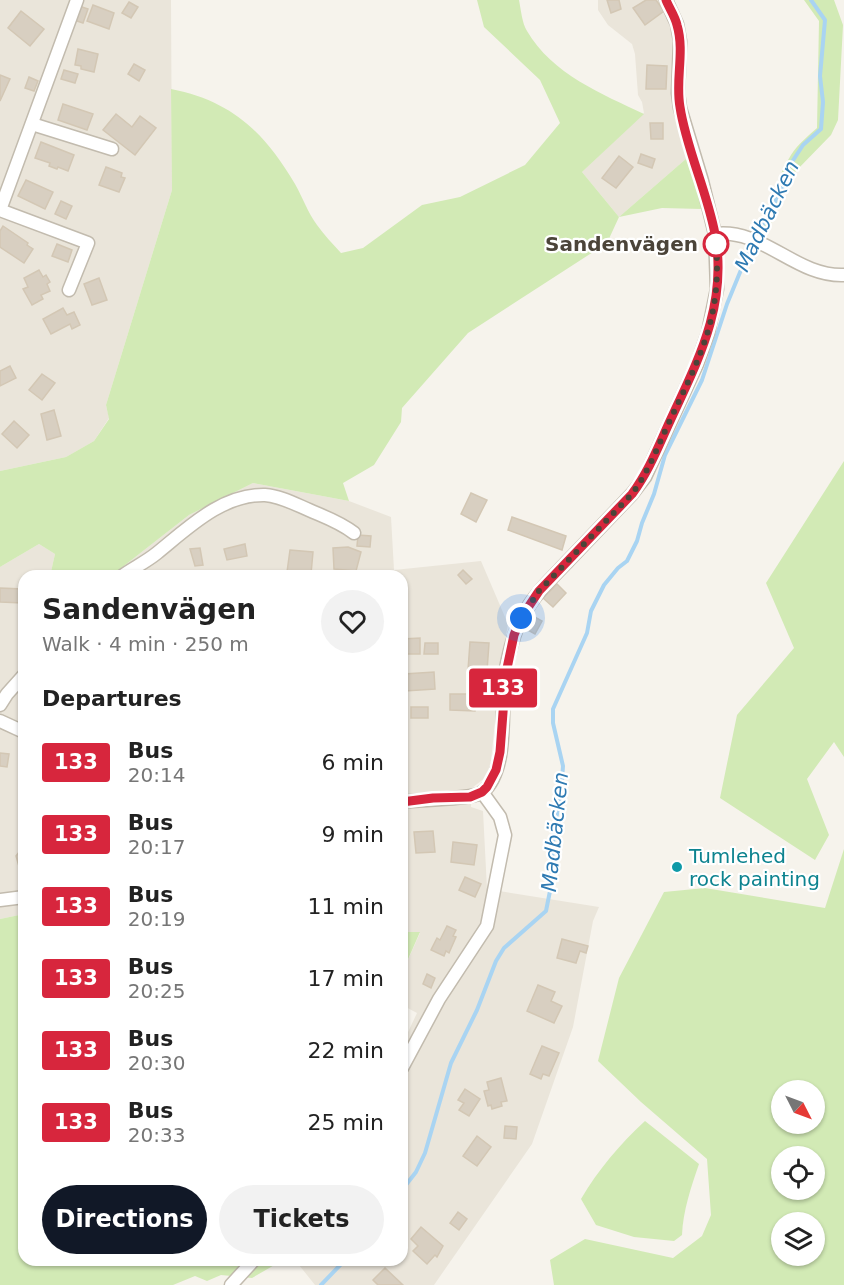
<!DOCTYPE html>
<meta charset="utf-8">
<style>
:root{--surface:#fff;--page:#f2f2f2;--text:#222;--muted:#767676;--accent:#111827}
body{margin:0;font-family:"DejaVu Sans",sans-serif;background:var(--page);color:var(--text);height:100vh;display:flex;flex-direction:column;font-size:22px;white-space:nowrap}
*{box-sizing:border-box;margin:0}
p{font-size:20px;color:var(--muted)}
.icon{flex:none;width:33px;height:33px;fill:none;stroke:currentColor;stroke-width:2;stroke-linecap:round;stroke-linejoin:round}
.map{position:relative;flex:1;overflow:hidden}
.side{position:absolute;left:18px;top:570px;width:390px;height:696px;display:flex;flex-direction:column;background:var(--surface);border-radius:18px;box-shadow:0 2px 4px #0004}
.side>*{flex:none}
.badge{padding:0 12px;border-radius:4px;font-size:21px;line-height:39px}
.needle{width:39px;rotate:132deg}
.controls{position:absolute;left:771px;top:1080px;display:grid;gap:12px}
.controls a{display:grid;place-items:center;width:54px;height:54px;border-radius:50%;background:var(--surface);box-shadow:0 2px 4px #0004;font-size:30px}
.you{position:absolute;width:30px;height:30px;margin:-15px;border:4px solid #fff;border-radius:50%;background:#1a73e8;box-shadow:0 0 0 9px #1a73e833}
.map>.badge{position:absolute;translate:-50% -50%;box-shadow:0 0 0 3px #fff}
h2{padding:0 24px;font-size:22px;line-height:54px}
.round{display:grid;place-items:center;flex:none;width:63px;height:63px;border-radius:32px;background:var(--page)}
.headline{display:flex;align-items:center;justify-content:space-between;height:102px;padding:0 24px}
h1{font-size:28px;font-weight:700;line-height:45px}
.button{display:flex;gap:12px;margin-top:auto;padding:12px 24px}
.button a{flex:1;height:69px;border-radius:36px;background:var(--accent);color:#fff;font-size:24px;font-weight:700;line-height:69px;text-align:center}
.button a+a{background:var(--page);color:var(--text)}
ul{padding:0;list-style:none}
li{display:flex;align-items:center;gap:18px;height:72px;padding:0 24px}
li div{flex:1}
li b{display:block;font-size:22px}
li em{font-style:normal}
li .badge{min-width:66px;font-weight:700;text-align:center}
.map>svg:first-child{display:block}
.residential{fill:#eae5da}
.green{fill:#d2eab5;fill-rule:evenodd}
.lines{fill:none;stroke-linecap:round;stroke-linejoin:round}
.stream{stroke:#a9d4f2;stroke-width:4}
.building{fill:#d8cfc1;stroke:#d3c7b4;stroke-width:1.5}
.minor-casing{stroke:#c2bbae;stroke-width:15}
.minor{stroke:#fff;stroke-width:12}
.line-casing{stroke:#fff;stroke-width:14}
.line{stroke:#d7263d;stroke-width:9}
.walk{stroke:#4b4439;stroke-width:6;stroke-dasharray:0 10.8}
.stop-dot{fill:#fff;stroke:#d7263d;stroke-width:3}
.culture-dot{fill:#0f9aa8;stroke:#fff;stroke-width:2}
.labels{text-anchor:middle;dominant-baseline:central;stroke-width:4.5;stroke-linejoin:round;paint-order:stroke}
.stop-label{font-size:20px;font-weight:bold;fill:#4b4439;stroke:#fff;text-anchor:end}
.culture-label{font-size:20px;fill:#0d838f;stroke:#fff;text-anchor:start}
.water-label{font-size:21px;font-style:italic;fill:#2e7ab2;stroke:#fff}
</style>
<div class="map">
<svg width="844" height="1285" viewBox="0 0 844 1285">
<rect width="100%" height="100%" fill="#f6f3ec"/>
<g class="residential">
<path d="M0,0H171L172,190L106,405L109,418L94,441L66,457L0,471Z"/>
<path d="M598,0H659L668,16L672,37L676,115L687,158L619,217L582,172L644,113L642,102L638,95L635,54L632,44L608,25L598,10Z"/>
<path d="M253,483L349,501L391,517L394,570L481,561L508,624L501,662L491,761L486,777L472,788L471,807L483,811L487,889L599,907L593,921L573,1027L532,1144L434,1285H315L295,1260H402V1045L417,1013L402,1005V973L420,933L402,932V576H111L189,515Z"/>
<path d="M39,544L55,554L50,576H24V914L0,919V567Z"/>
</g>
<g class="green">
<path d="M477,0H519C521,10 522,23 527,31C552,74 602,94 644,114L582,172L619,217L687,158L702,209L662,208L619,217L607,243L468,333L402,408L401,422L374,465L343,483L349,501L253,483L189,515L111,576H50L55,554L39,544L0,567V471L66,457L94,441L109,419L106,405L172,190L171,89C232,101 264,132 295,184C303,198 308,213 317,225C324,235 333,244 341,253L363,248L422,205L460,197L525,165L560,123L540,80L484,27Z"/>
<path d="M804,0H834L843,25L838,120L831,135L795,172L765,236L755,232C771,208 776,178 791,155C798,144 808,136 817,128L819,21Z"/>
<path d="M844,461V757L834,742L807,779L829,835L815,860L720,798L737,715L794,648L766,583Z"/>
<path d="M844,849V1285H554L550,1260L585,1239L673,1258L702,1236L711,1215L707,1159L641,1102L598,1061L619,978L664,892L705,888L825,908ZM782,1090H814V1124H782ZM814,1156V1190H782V1156ZM814,1222V1256H782V1222Z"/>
<path d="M24,914V1260H283L252,1278L221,1275L207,1281L195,1276L173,1285H0V919Z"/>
<path d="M402,932H420L402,973Z"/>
<path d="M645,1121L699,1164C691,1187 683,1211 682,1235L674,1241L634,1237L596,1225L581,1199C598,1170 620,1144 645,1121Z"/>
</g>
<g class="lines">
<g class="stream">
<path d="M402,1190L416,1172L425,1153L451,1063L477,1010L496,961L504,948L546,911L550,891L554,829L561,794L563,766L553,723V709L587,633L591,611L604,585L618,568L627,561L637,541L642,523L654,494L665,455L702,380L727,304L750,248L783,187L788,168L803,145L821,129L823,102L820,76L825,20L811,0"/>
<path d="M321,1285L345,1260"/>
</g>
</g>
<g class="building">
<path d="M607,0H619L621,9L611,13Z"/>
<path d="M646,0H656L664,11L645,25L633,8Z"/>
<path d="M129,2L138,7L131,18L122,13Z"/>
<path d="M93,5L114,13L109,29L87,21Z"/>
<path d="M79,6L88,9L83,23L74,20Z"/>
<path d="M21,11L44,29L30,46L8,28Z"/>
<path d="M78,49L98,54L94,72L81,69V66L75,65Z"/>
<path d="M134,64L145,70L139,81L128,74Z"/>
<path d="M647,65L667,66L666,89H646Z"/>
<path d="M64,70L78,74L75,83L61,79Z"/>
<path d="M0,75L10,79L0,101Z"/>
<path d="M29,77L38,81L34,91L25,88Z"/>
<path d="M63,104L93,114L87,130L58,120Z"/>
<path d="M116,114L132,127L140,116L156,128L135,155L103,130Z"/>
<path d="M650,123H663V139H651Z"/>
<path d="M41,142L74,155L68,171L58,167L57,169L49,166L50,163L35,158Z"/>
<path d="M641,154L655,159L652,168L638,163Z"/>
<path d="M619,156L633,167L616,188L602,178Z"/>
<path d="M106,167L122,173L121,177L125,178L119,192L99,185Z"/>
<path d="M26,180L53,192L45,209L18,196Z"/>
<path d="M61,201L72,206L66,219L55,214Z"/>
<path d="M3,226L28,243L27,245L33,249L24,263L0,247V231Z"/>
<path d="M57,244L72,250L68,262L52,256Z"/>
<path d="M39,270L43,277L46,275L50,282L47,284L50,291L41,295L43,299L32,305L23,289L28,287L24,278Z"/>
<path d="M99,278L107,300L92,305L84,284Z"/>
<path d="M63,308L67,315L74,312L80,325L72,329L70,324L51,334L43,319Z"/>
<path d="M10,366L16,378L0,386V371Z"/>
<path d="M42,374L55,383L42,400L29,390Z"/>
<path d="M54,410L61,436L47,440L41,414Z"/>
<path d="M14,421L29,435L17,448L2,434Z"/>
<path d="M471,493L487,500L476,522L461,514Z"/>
<path d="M512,517L566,536L562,550L508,530Z"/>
<path d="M358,535L371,536L370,547L357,546Z"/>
<path d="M245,544L247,556L227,560L224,549Z"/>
<path d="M348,547L361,552L356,571L334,569L333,548Z"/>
<path d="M200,548L203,565L195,566L190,549Z"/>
<path d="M290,550L313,552L311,574L287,572Z"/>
<path d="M463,570L472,579L466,584L458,575Z"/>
<path d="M557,584L566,593L553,607L543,598Z"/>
<path d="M0,588L23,589L22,603L0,602Z"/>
<path d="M531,615L542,621L535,634L524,628Z"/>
<path d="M420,638V654H402V639Z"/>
<path d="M470,642L489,643L487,671L468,670Z"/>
<path d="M425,643H438V654H424Z"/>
<path d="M434,672L435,689L405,691L404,674Z"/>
<path d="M478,688H485V703H477Z"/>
<path d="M450,694H475V711L450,710Z"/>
<rect x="411" y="707" width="17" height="11"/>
<path d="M0,753L9,754L7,767L0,766Z"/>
<path d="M433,831L435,852L416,853L414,832Z"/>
<path d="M453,842L477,845L474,865L451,862Z"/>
<path d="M24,846V884L16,856Z"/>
<path d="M465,877L481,884L475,897L459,890Z"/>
<path d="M447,926L456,930L453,936L456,937L449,953L446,951L444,956L431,950L437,938L440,940Z"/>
<path d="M562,939L588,946L586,953L580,951L576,963L557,958Z"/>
<path d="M427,974L435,978L431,988L423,984Z"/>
<path d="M538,985L555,992L551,1001L562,1006L554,1023L527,1011Z"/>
<path d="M542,1046L559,1053L549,1076L543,1074L541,1079L530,1074Z"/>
<path d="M501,1078L507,1101L501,1102L502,1106L492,1109L491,1105L488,1106L484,1091L489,1090L487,1082Z"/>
<path d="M465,1089L480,1099L469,1116L459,1110L464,1103L458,1100Z"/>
<path d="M505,1126L517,1127L516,1139L504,1138Z"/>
<path d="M477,1136L491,1147L477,1166L463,1156Z"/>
<path d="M458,1212L467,1219L459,1230L450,1223Z"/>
<path d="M421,1227L443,1246L437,1257L435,1255L427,1264L413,1251L418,1246L411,1239Z"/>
<path d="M385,1268L403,1285H378L373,1280Z"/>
</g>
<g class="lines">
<g class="minor-casing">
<g id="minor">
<path d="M32,124L112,149"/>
<path d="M0,210L77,0"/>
<path d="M0,210L88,243L69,290"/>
<path d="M715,234C763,228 796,277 844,275"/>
<path d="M122,576C133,568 146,562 157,553C188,528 222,494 265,495C280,496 295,504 309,510C325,517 340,522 354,533"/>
<path d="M0,705L7,694L24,675"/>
<path d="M0,721L24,732"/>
<path d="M402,802C417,800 474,799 483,792C510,768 500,706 505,673C509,654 513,633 523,616C534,594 552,578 569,560C590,538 611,516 632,494L645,477L697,364L708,333L717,289L715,234L702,181L680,108L678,93L680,41L677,24L666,0"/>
<path d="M0,900L24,897"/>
<path d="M402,1068L439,999L487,926L505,835L500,817L482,792"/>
<path d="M231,1285L254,1260"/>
</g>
</g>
<use href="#minor" class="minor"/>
</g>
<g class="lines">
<g class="line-casing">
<path id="line" d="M402,802L433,798L470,797L482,792L487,787L496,770L500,752L506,673L514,635L521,618L539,591L632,494C649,471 658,447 670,421C698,360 728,305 715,234C707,191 686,148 680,107C675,80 685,52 677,25C675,16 669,8 666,0"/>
</g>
<use href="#line" class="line"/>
<path class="walk" d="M521,618L539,591L632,494C649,471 658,446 670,420C700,357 722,317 716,244"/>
</g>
<circle class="stop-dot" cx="716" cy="244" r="12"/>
<circle class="culture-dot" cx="677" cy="867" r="6"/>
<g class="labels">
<g class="stop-label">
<text x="698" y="244">Sandenvägen</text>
</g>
<g class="culture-label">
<text x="689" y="856">Tumlehed<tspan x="689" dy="23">rock painting</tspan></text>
</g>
<g class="water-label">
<text transform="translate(767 216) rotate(-64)">Madbäcken</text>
<text transform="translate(555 832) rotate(-84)">Madbäcken</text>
</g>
</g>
</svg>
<div class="controls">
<a><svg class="needle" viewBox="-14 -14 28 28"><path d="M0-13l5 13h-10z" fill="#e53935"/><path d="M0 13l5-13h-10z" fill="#767676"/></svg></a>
<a><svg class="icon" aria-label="locate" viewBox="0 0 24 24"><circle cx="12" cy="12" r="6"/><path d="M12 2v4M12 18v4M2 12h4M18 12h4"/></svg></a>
<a><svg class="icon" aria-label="layers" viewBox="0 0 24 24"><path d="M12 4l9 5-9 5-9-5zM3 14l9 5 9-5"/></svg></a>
</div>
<div class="you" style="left:521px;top:618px"></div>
<b class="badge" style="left:503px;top:688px;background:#d7263d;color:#fff">133</b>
<section class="side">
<div class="headline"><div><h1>Sandenvägen</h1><p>Walk · 4 min · 250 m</p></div><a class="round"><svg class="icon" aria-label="heart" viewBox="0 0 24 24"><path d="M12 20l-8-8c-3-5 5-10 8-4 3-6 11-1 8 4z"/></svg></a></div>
<h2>Departures</h2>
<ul>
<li><span class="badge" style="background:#d7263d;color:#fff">133</span><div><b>Bus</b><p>20:14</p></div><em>6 min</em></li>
<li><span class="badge" style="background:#d7263d;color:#fff">133</span><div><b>Bus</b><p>20:17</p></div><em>9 min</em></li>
<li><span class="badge" style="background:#d7263d;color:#fff">133</span><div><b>Bus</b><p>20:19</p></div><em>11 min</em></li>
<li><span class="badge" style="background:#d7263d;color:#fff">133</span><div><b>Bus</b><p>20:25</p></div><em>17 min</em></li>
<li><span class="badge" style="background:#d7263d;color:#fff">133</span><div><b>Bus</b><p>20:30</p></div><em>22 min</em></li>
<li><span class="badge" style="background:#d7263d;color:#fff">133</span><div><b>Bus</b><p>20:33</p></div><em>25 min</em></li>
</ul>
<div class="button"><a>Directions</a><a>Tickets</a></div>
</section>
</div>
